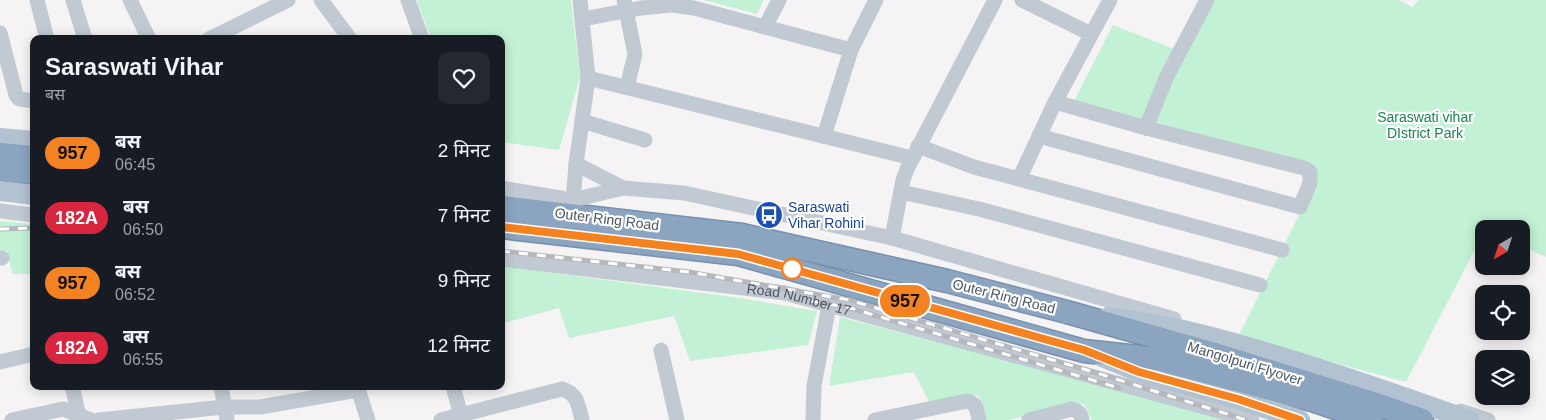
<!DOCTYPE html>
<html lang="hi">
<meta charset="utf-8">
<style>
:root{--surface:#171b24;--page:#242831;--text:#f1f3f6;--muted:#9ea1a6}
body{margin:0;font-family:Helvetica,"Noto Sans Devanagari",sans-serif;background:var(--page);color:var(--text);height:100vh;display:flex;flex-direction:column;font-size:19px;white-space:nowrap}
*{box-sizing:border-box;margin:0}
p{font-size:16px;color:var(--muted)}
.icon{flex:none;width:28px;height:28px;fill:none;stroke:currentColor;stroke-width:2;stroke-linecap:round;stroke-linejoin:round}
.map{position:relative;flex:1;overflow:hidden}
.side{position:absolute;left:30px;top:35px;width:475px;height:355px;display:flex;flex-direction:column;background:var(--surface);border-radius:10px;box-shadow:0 2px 12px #0003}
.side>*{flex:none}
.badge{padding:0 10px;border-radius:16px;font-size:18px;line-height:32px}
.needle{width:32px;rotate:219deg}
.controls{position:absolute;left:1475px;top:220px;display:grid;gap:10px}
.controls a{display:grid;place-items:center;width:55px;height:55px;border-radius:10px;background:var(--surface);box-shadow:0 2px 12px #0003;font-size:25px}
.map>.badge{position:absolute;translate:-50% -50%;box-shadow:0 0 0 2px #fff}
.round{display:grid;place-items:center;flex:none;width:52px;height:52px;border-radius:10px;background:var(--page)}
.summary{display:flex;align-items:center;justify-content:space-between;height:85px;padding:0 15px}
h1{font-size:24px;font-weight:800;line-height:38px}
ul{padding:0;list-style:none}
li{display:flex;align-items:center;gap:15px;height:65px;padding:0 15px}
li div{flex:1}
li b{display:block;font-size:19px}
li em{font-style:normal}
li .badge{min-width:55px;font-weight:700;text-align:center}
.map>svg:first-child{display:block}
.green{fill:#c3f1d5}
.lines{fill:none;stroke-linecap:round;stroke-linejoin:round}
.highway-casing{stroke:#7690ad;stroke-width:25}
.minor{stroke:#c1cad2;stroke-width:15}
.major{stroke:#b3c2d1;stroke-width:20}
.highway{stroke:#8ba5c1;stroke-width:22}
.rail-casing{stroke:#b5b8bd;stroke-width:5}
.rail{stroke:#fff;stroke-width:3;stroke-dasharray:9;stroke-linecap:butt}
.line-casing{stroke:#fff;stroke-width:11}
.line{stroke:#f58220;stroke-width:8}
.stop-dot{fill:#fff;stroke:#f58220;stroke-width:2.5}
.labels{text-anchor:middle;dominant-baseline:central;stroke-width:4.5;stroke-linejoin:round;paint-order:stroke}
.park-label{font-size:14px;fill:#17864f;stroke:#fff}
.transit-label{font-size:14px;fill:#164399;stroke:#fff;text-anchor:start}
.street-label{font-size:14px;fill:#4a5661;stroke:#fff}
</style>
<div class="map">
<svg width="1546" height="420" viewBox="0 0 1546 420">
<rect width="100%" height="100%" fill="#f5f3f3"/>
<g class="green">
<path d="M417,0H571L580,77L559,150L501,142V39H431Z"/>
<path d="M703,0H764L757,14Z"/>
<path d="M1207,0H1398L1413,7L1418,0H1546V257L1521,245V229H1484V232L1406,382L1238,337L1318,177L1074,101L1113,25L1179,51Z"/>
<path d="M0,221L34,224V274H13L6,251L0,252Z"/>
<path d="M501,266L740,298L817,311L808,345L690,361L674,316L569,338L559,308L501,324Z"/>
<path d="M840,317L1014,362L1225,420H1092L1084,404L1008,420H986L978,395L931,406L914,372L829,386Z"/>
</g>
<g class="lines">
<g class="highway-casing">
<g id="highway">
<path d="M0,154L34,157"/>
<path d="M0,170L34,173"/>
<path d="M501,207L742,235L947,281L1067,312L1215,354L1376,404L1422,420"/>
<path d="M501,227L738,254L1084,351L1157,359L1312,400L1371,420"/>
</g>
</g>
<g class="minor">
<path d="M37,0L47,39"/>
<path d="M73,0L85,39"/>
<path d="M130,0L149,39"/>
<path d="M321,0L350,39"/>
<path d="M408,0L422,39"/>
<path d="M624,0L635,54L627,87"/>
<path d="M1022,0L1091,34"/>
<path d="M583,19L641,8L672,5L694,8L851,50"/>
<path d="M765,27L779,0"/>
<path d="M0,33L16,95L19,99L34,101"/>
<path d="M209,39L288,0"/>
<path d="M588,78L912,158"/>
<path d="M582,121L645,140"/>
<path d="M1146,128L1166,78L1207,0"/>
<path d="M824,136L851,50L876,0"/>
<path d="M1039,136L1300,207L1310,183V172L1304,168L1146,128L1055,102"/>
<path d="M918,146L974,167L1282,250"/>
<path d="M576,164L623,188L684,193L892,238L1174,319"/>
<path d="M1019,179L1055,102L1110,0"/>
<path d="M501,188L573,200L623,188"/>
<path d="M901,192L979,209L1260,285"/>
<path d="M0,211L34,215"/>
<path d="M572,215L576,164L588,78L580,0"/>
<path d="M892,238L903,180L907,169L995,0"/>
<path d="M0,258H2"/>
<path id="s1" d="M501,259L785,293L1252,420"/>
<path d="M661,350L677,420"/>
<path d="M0,362L34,354"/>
<path d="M72,386L79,416"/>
<path d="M221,386L227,420"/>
<path d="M357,386L368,420"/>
<path d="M453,386L462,420"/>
<path d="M1461,411L1488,420"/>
<path d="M12,420L63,409L91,420"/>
<path d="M99,420L224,407H260L358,390"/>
<path d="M441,420L562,389C578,394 578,405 582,420"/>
<path d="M813,420L814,386L829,305"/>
<path d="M875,420L967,401C977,403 977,411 979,420"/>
<path d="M1029,420L1072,409C1078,411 1081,413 1082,420"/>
</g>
<g class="major">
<path d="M0,138L34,141"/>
<path d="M0,191L34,195"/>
<path d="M1108,317C1178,325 1244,345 1311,366C1364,383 1416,401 1469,420"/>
<path d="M1102,357L1139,372L1238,399L1300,420"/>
</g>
<use href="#highway" class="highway"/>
<g class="rail-casing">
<g id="rail">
<path d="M0,229L34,228"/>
<path d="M501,251L689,272L849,300L1097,373L1246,420"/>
<path d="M811,301L847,307L1119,388"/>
</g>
</g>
<use href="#rail" class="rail"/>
</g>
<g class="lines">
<g class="line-casing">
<path id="line" d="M501,227L738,254L1084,350L1139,372L1238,399L1300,420"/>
</g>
<use href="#line" class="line"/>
</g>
<defs>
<g id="bus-disc" transform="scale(1.4375)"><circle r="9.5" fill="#1a4fb4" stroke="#fff"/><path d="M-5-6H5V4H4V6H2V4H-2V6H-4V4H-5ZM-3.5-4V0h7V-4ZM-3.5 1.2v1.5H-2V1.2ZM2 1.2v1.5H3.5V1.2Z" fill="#fff"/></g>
</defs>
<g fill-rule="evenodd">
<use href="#bus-disc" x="769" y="215"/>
</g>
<circle class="stop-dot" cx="792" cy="269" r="10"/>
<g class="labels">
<g class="park-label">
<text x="1425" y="117">Saraswati vihar<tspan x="1425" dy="16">DIstrict Park</tspan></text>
</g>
<g class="transit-label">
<text x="788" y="207">Saraswati<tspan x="788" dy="16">Vihar Rohini</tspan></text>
</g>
<g class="street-label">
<text transform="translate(607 219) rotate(7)">Outer Ring Road</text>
<text transform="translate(1004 296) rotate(14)">Outer Ring Road</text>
<text stroke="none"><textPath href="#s1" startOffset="301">Road Number 17</textPath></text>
<text transform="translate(1245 363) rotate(17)">Mangolpuri Flyover</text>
</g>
</g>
</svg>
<div class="controls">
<a><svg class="needle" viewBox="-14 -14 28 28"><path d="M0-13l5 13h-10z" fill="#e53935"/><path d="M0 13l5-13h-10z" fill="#9ea1a6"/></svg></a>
<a><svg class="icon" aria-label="locate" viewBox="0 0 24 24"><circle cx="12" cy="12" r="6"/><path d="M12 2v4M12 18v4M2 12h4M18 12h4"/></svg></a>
<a><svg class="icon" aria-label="layers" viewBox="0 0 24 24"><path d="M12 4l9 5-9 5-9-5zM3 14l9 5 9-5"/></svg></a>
</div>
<b class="badge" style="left:905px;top:301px;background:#f58220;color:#111">957</b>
<section class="side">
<div class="summary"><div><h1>Saraswati Vihar</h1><p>बस</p></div><a class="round"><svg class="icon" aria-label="heart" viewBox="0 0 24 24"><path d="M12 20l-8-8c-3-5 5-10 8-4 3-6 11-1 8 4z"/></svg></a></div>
<ul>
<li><span class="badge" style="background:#f58220;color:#111">957</span><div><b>बस</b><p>06:45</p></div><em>2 मिनट</em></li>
<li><span class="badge" style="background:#d7263d;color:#fff">182A</span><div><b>बस</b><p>06:50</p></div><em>7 मिनट</em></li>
<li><span class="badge" style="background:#f58220;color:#111">957</span><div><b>बस</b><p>06:52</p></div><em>9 मिनट</em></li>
<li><span class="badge" style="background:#d7263d;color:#fff">182A</span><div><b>बस</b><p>06:55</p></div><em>12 मिनट</em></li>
</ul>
</section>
</div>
